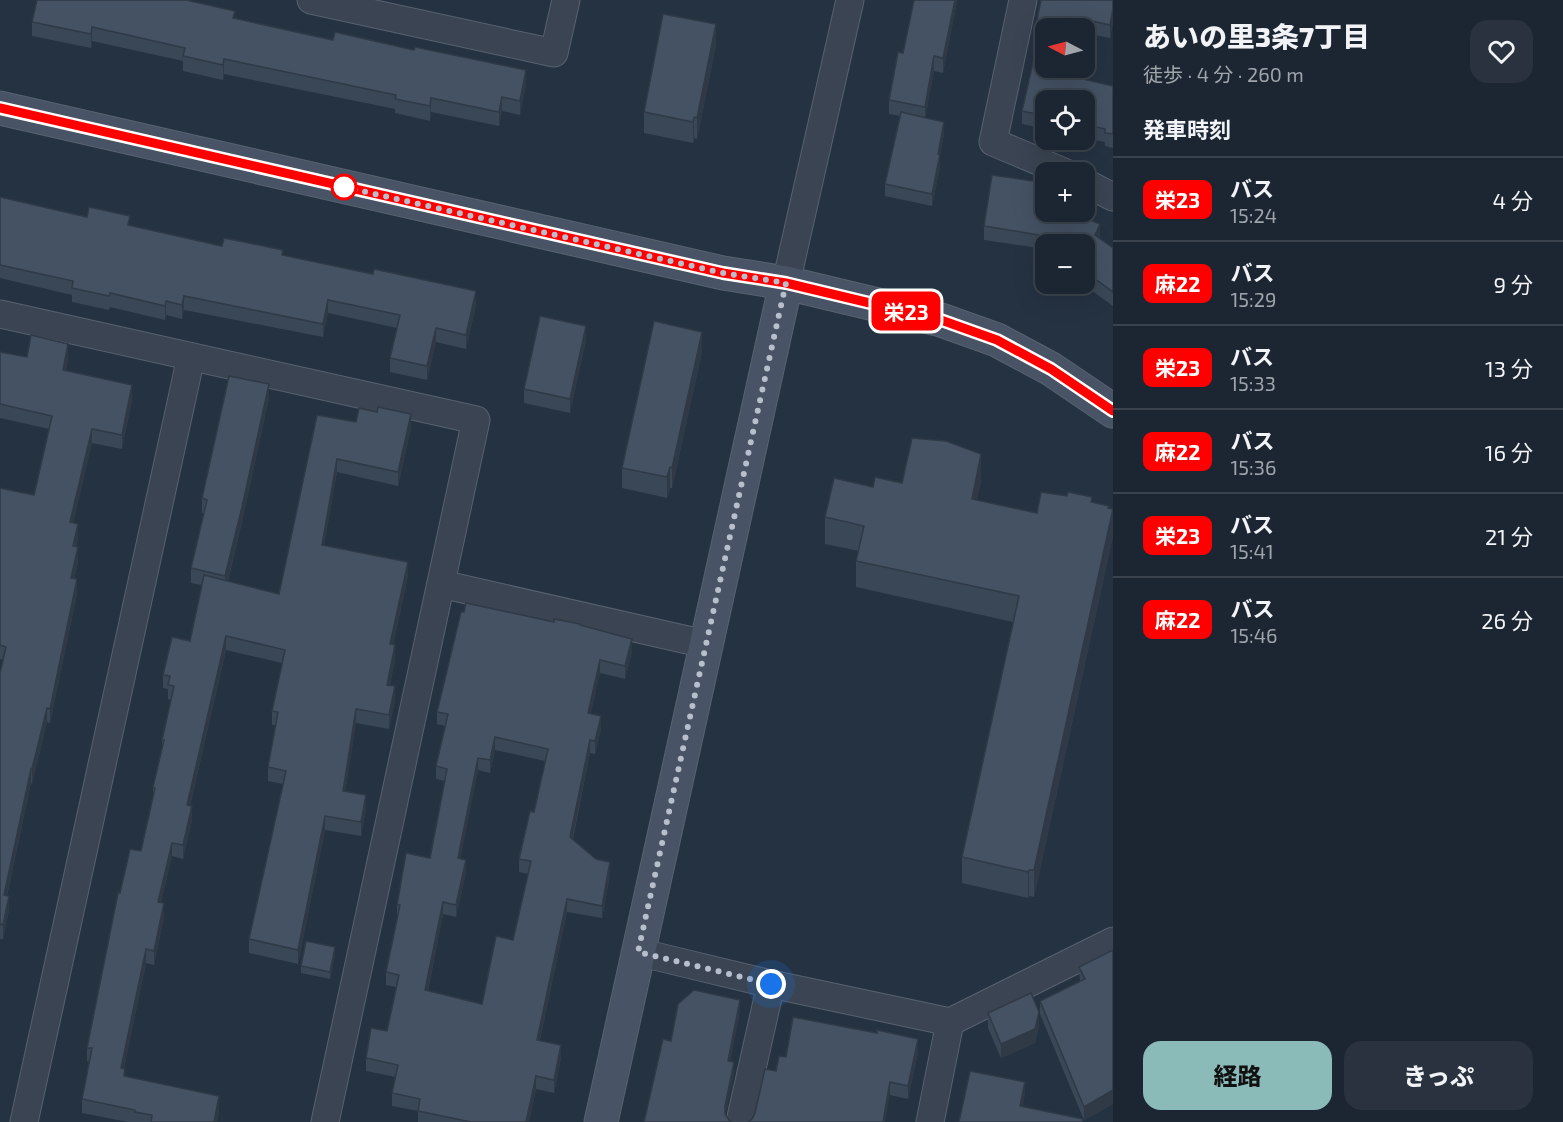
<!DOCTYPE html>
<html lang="ja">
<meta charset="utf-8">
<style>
:root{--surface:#1c2632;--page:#29323e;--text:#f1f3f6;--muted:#a0a5ac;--line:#3a434d;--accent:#8bbbb9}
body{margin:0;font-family:"Exo 2","Noto Sans JP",sans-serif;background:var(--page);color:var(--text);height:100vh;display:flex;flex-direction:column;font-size:22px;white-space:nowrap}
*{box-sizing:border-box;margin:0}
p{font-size:20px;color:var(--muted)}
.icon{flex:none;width:33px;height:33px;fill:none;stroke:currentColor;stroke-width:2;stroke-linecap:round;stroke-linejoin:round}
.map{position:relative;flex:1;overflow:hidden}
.drawer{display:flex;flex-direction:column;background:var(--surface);width:450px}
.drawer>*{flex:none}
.badge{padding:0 12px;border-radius:9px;font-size:21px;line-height:39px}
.needle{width:39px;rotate:276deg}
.tools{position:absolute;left:1035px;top:18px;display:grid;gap:12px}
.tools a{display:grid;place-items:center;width:60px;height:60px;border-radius:12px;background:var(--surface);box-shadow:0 6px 24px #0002,0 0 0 2px var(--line);font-size:30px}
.you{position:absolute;width:30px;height:30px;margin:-15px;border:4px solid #fff;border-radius:50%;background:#1a73e8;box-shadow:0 0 0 9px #1a73e833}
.map>.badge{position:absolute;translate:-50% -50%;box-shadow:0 0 0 3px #fff}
h2{padding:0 30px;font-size:22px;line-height:54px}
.round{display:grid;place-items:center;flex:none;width:63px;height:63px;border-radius:18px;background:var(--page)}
.summary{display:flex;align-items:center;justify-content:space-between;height:102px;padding:0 30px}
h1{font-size:28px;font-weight:800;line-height:45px}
.primary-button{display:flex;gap:12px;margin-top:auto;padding:12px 30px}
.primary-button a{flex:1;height:69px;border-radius:18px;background:var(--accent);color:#111;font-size:24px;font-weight:800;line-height:69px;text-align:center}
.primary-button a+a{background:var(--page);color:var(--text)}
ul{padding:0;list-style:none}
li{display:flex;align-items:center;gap:18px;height:84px;padding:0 30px;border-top:2px solid var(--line)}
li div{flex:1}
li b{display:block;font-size:22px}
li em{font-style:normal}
li .badge{min-width:66px;font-weight:700;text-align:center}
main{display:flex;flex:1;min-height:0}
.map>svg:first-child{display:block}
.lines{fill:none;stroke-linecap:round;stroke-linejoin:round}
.street-casing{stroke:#58626f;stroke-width:29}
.secondary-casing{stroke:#58626f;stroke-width:35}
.street{stroke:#3a4452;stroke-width:27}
.secondary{stroke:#485365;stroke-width:33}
.wall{fill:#3a4756;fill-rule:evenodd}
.shaded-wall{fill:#303946}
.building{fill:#445264;stroke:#303946;stroke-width:1.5;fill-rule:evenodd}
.line-casing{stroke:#fff;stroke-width:14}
.line{stroke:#f00;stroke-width:9}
.walk{stroke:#b7bfcc;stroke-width:6;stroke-dasharray:0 10.8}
.stop-dot{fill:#fff;stroke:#f00;stroke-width:3}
</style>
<main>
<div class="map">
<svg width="1113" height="1122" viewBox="0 0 1113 1122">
<rect width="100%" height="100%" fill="#253242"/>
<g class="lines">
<g class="street-casing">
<g id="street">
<path d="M311,0L554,53L566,0"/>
<path d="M1023,0L993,142L1064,172"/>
<path d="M1084,182L1113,197"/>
<path d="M786,283L850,0"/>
<path d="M0,314L476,420L325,1122"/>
<path d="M441,584L705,644"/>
<path d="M638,952L771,984L950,1022"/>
<path d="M24,1122L191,357"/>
<path d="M740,1122L771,984"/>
<path d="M930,1122L950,1022L1113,941"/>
</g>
</g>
<g class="secondary-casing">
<g id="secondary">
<path d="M0,108L723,273L786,283L941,320L997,340L1051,369L1113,411"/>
<path d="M601,1122L786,283"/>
</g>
</g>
<use href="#street" class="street"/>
<use href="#secondary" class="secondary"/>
</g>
<g class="wall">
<path d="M957,0L943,73L934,71L925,117L944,134L940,154V167L932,206L885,196V184L900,116L889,114V100L903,53Z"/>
<path d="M1041,0H1113V23L1110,38L1084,33V28H1046V68H1066L1065,75L1113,86V148L1105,146V142L1084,138V100H1046V129L1022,124V111L1036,49L1034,48V35Z"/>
<path d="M235,19L526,84L520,115L502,111L499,126L431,112L430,121L395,113V109L224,74L223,80L183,71V61L92,41L91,48L32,36V22Z"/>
<path d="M716,45L697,139L694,138L693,143L644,133V112Z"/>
<path d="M0,197L87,217L130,225L222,246L283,255L476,305L466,349L436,342L427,380L390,372V358L397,328L328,313L323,337L184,310L182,319L166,315L165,320L110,307L109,310L72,302V295L0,278Z"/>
<path d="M1046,212L1100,238L1113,248V306L1091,290L1075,284H1084V244H1046V249L984,240V226Z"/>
<path d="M1046,252V271L1044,270V256Z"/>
<path d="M586,340L570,413L524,403V389Z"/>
<path d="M0,352L27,357L68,358L66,371L132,399L122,449L92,443L73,523L78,538L76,547L78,562L74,579L77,594L50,723L47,722L32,784L31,783L7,896L9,910L3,939H0V673L3,660L0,659V488L34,495L49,429L0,418Z"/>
<path d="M702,352L672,488H670L667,498L622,488V468Z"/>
<path d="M269,398L242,522L228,581L279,594L317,415L356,422L411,428L398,486L337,472L324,545L408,576L393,645L395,659L390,685L395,700L389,729L356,723L345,792L366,809L361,836L325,830L298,964L249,953V939L283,784L268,781V767L276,725H272V711L282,663L226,650L190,806L192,820L183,859L172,856L161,902L164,917L154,965L146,963L124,1068L125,1077L219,1110L217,1122H128L82,1113V1099L90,1062L87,1061V1048L120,893L141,851L153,795V787L162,751V740L171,700L168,699V689L163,688V675L190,641L202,585L191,583V568L204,513H202V498Z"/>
<path d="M981,480L977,500L1037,513L1092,502L1113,509V536L1034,897L1029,896L1028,898L962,883V857L1013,622L856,587V561L859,551L825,544V517L873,487L902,483Z"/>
<path d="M554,622L580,625L632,652L625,679L600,673L590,714L601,729L595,754L590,753L573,839L610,875L602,918L567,912L540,1040L561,1058L554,1093L536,1089L529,1122H418V1111L392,1106V1093L396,1077L366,1071V1058L387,1031L396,987L386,985V972L398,918L397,917V905L430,858L445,781L436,779V766L445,726L437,724V712ZM495,750L545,761L534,812L519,859V872L528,874L513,940L482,1004L428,991L443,914L456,917L466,873L460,859L478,770L490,773Z"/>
<path d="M1113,950V1104L1084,1120L1040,1014V1001L1080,982L1079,967Z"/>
<path d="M335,955L330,979L301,973V966Z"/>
<path d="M988,1013L1039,1026L1035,1043L1001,1058L988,1028Z"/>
<path d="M918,1052L908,1099L890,1095L752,1119L776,1071L786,1057Z"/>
</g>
<g class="shaded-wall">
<path d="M955,0H957V3L943,73V58Z"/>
<path d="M1113,9V23L1110,38V25Z"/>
<path d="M716,24V45L697,139V118Z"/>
<path d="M92,27V41L91,48V34Z"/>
<path d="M934,56V71L925,121V107Z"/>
<path d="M224,59V74L223,80V65Z"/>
<path d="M1063,68H1066L1062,88V74Z"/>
<path d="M526,70V84L520,115V101Z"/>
<path d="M502,97V111L499,126V112Z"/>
<path d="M431,98V112L430,121V106Z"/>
<path d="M694,117V138L693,143V122Z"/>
<path d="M944,122V134L938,166V154Z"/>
<path d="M940,154V167L932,206V194Z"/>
<path d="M1100,224V238L1095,249V235Z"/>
<path d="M476,291V305L466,349V335Z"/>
<path d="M184,296V310L182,319V305Z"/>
<path d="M328,300V313L323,337V324Z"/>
<path d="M166,301V315L165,320V306Z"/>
<path d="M586,326V340L570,413V399Z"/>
<path d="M436,328V342L427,380V366Z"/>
<path d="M702,332V352L672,488V468Z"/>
<path d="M68,344V358L63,384V370Z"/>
<path d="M269,384V398L242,522L225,591V576Z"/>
<path d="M132,385V399L122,449V435Z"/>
<path d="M411,414V428L398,486V472Z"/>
<path d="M92,429V443L70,537V522Z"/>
<path d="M981,454V480L972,526V499Z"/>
<path d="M337,459V472L322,558V545Z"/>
<path d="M670,467V488L667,498V477Z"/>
<path d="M1109,506V528L1113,509V536L1034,897V870Z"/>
<path d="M78,524V538L73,560V546Z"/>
<path d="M78,547V562L71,592V578Z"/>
<path d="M408,562V576L390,658V644Z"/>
<path d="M77,579V594L50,723V709Z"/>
<path d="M226,636V650L187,819V805Z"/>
<path d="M632,639V652L625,679V666Z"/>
<path d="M395,645V659L387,699V685Z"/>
<path d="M600,660V673L588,726V713Z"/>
<path d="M395,686V700L389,729V715Z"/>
<path d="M47,708V722L32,784V769Z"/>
<path d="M356,709V723L343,805V791Z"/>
<path d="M601,716V729L595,754V741Z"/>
<path d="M495,737V750L490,773V760Z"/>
<path d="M590,740V753L570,850V837Z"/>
<path d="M478,758V770L458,871V858Z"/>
<path d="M31,769V783L4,909V895Z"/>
<path d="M366,795V809L361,836V822Z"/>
<path d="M192,806V820L183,859V845Z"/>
<path d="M325,816V830L298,964V950Z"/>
<path d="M172,843V856L158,915V902Z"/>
<path d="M466,860V873L456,917V905Z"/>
<path d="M610,862V875L602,918V906Z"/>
<path d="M1029,870V896L1028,898V872Z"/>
<path d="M9,896V910L3,939V925Z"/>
<path d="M567,899V912L537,1053V1040Z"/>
<path d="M443,902V914L425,1003V990Z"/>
<path d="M164,903V917L154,965V951Z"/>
<path d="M335,947V955L330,979V972Z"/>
<path d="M146,949V963L121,1082V1068Z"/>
<path d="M740,1000V1013L728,1074V1061Z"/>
<path d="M1039,1012V1026L1035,1043L1001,1058V1044Z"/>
<path d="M918,1039V1052L908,1099V1086Z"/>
<path d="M561,1045V1058L554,1093V1080Z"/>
<path d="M734,1062V1075L725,1119V1106Z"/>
<path d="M536,1076V1089L529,1122H526Z"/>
<path d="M890,1082V1095L885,1122H883Z"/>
<path d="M1025,1082V1095L1020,1119V1106Z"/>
<path d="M1113,1090V1104L1084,1120V1107Z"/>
<path d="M219,1096V1110L217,1122H214Z"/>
</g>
<g class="building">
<path d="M37,0H186L235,11L233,18L333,40L335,32L414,50L415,47L526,70L520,101L502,97L499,112L431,98L430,106L395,99L396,95L224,59L223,65L183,56L185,48L92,27L91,34L32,22Z"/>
<path d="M914,0H955L943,58L934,56L925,107L889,100L898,52L903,53Z"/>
<path d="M1041,0H1113V9L1110,25L1074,17L1072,28H1046V68H1063L1062,74L1113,86V134L1105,133V129L1084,124V100H1046V116L1022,111L1039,36L1034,35Z"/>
<path d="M663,14L716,24L697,118L694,117L693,122L644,112Z"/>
<path d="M901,112L944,122L938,154H940L932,194L885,184Z"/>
<path d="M992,175L1046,183V212H1071L1100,224L1095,235L1113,248V292L1091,276L1084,274V244H1049L1052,237L984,226Z"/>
<path d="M0,197L87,217L89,207L130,216L128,225L222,246L224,238L283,250L282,255L373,274L374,269L476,291L466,335L436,328L427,366L390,358L400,315L328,300L323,324L184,296L182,305L166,301L165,306L110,293L109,296L72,288L73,281L0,265Z"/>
<path d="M540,316L586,326L570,399L524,389Z"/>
<path d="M654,321L702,332L672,468L670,467L667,477L622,468Z"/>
<path d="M31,335L68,344L63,370L132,385L122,435L92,429L70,522L78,524L73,546L78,547L71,578L77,579L50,709L47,708L32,769H31L4,895L9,896L3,925L0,924V673L6,647L0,645V488L34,495L52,416L0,404V352L27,357Z"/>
<path d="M229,376L269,384L242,507L225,576L191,568L207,500L202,498Z"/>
<path d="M378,407L411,414L398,472L337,459L322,545L408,562L390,644L395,645L387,685L395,686L389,715L356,709L343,791L366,795L361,822L325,816L298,950L249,939L286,771L268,767L278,712L272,711L285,650L226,636L187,805L192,806L183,845L172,843L158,902L164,903L154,951L146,949L121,1068L125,1069L124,1076L219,1096L214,1122H151L152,1115L135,1112V1110L82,1099L92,1048H87L118,893H120L130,849L141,851L155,788L153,787L164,740H162L174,686L168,685L170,676L163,675L172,637L190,641L204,575L279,594L317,415L356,422L359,408L377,412Z"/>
<path d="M912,438L946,441L981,454L972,499L1037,513L1041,492L1067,496L1068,492L1092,497L1091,502L1109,506L1108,508L1113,509L1034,870H1029L1028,872L962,857L1019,596L856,561L864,526L825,517L834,478L873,487L875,477L902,483Z"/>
<path d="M466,603L554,622V619L580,624V625L632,639L625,666L600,660L588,713L601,716L595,741L590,740L570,837L596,859L610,862L602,906L567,899L537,1040L561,1045L554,1080L536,1076L526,1122H471L418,1111L420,1099L392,1093L398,1065L366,1058L371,1028L387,1031L399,975L386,972L400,905H397L406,853L430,858L447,769L436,766L448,714L437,712L461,612H464ZM495,737L548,749L534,812L530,811L519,859L531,861L513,940L496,936L482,1004L425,990L443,902L456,905L466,860L458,858L478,758L490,760Z"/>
<path d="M306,941L335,947L330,972L301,966Z"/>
<path d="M1113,950V1090L1084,1107L1040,1001L1085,979L1079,967Z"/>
<path d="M694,990L740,1000L728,1061L734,1062L725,1106V1114L729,1120L732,1122H644L663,1039L671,1041L678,1004Z"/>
<path d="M1031,993L1039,1012L1035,1029L1001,1044L988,1013Z"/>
<path d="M793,1017L877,1033V1030L918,1039L908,1086L890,1082L883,1122H748L752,1119L755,1113L765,1069L776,1071L779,1056L786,1057Z"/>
<path d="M970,1071L1025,1082L1020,1106L1083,1119L1082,1122H959Z"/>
</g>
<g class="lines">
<g class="line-casing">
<path id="line" d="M0,108L723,273L786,283L941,320L997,340L1051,369L1113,411"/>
</g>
<use href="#line" class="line"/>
<path class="walk" d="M344,187L723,273L786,283L638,952L771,984"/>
</g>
<circle class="stop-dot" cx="344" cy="187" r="12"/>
</svg>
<div class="tools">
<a><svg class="needle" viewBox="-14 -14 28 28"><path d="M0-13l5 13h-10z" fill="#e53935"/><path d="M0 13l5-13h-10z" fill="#a0a5ac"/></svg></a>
<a><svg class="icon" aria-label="locate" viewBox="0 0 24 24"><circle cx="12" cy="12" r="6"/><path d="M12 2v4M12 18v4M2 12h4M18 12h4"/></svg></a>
<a>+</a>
<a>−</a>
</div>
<div class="you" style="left:771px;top:984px"></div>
<b class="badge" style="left:906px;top:311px;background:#f00;color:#fff">栄23</b>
</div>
<section class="drawer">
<div class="summary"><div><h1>あいの里3条7丁目</h1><p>徒歩 · 4 分 · 260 m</p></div><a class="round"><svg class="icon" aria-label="heart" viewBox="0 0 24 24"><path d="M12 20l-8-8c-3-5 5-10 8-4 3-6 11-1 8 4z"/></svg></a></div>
<h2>発車時刻</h2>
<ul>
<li><span class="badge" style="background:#f00;color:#fff">栄23</span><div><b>バス</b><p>15:24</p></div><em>4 分</em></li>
<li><span class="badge" style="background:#f00;color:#fff">麻22</span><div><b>バス</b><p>15:29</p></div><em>9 分</em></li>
<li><span class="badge" style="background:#f00;color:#fff">栄23</span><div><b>バス</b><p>15:33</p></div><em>13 分</em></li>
<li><span class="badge" style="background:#f00;color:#fff">麻22</span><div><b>バス</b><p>15:36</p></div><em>16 分</em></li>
<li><span class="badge" style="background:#f00;color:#fff">栄23</span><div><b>バス</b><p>15:41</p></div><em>21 分</em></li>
<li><span class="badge" style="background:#f00;color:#fff">麻22</span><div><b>バス</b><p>15:46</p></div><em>26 分</em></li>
</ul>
<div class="primary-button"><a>経路</a><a>きっぷ</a></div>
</section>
</main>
